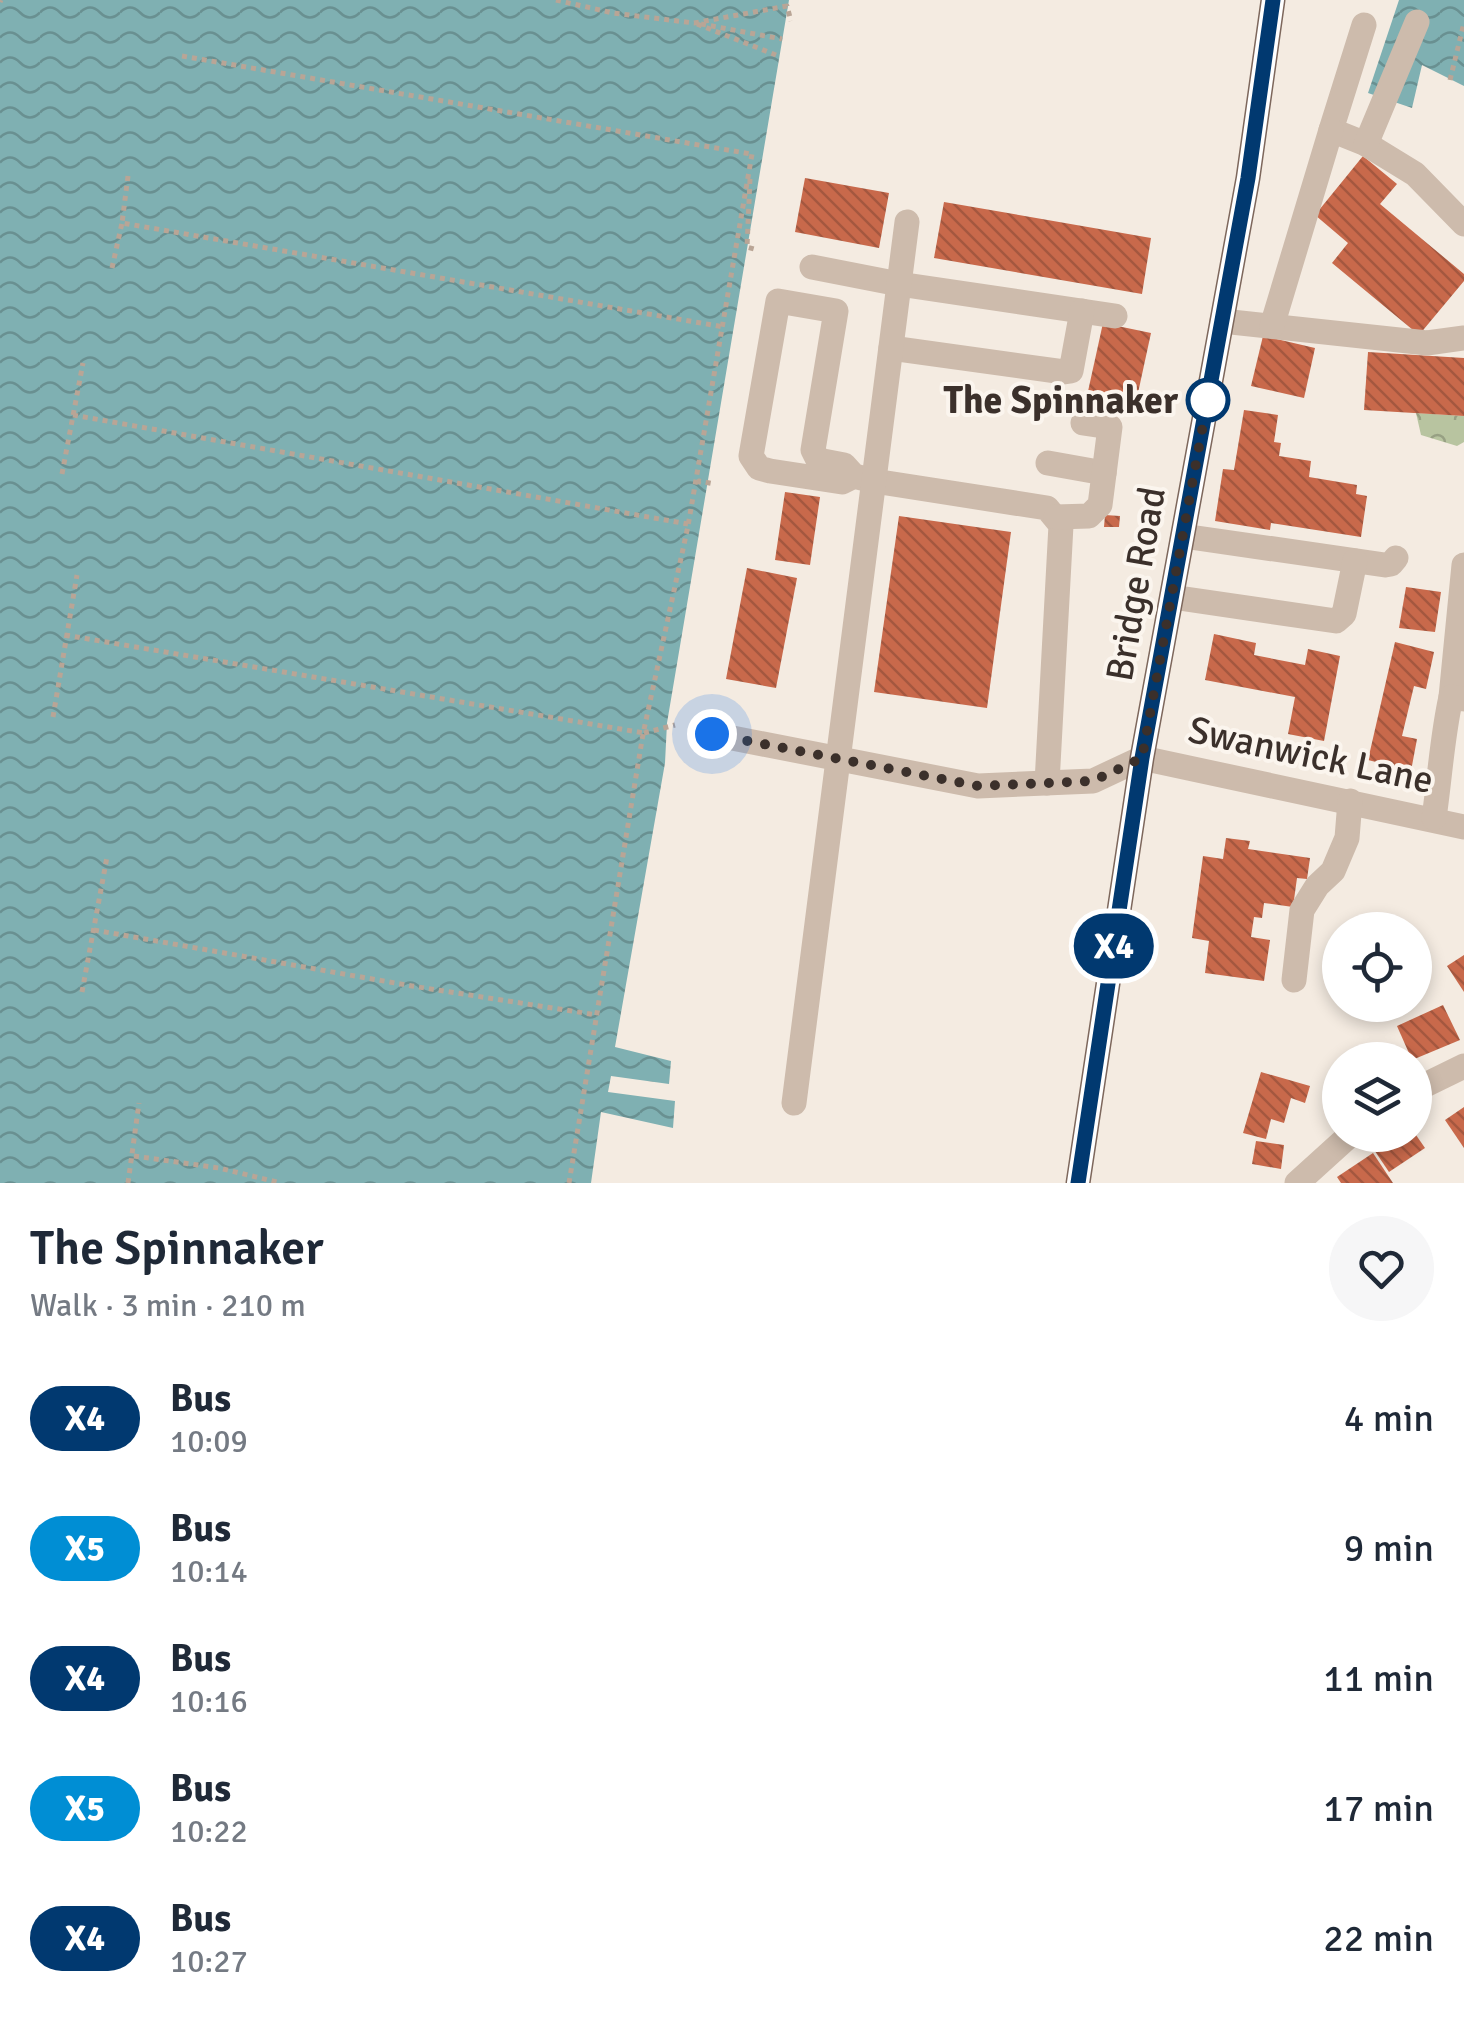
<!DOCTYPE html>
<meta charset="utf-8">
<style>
:root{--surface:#fff;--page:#f6f6f7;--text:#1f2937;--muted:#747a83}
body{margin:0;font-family:Signika,sans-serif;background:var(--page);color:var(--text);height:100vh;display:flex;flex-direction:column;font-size:38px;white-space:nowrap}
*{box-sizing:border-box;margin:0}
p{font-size:32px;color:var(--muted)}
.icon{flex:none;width:55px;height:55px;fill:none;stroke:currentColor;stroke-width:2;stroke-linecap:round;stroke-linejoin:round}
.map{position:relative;height:1183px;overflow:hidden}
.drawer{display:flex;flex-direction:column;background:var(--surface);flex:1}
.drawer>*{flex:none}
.badge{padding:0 20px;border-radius:32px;font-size:35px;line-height:65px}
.tools{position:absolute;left:1322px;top:912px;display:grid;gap:20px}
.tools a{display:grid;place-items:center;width:110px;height:110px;border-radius:50%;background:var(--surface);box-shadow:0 5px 15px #0003;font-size:50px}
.you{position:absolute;width:50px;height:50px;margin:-25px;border:8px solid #fff;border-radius:50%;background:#1a73e8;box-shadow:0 0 0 15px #1a73e833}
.map>.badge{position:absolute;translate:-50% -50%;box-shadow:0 0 0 5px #fff}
.round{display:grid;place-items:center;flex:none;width:105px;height:105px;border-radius:52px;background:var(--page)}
.overview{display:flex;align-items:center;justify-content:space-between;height:170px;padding:0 30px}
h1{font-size:48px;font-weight:600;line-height:75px}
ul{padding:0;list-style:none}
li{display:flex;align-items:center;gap:30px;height:130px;padding:0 30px}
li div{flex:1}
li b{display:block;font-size:38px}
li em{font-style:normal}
li .badge{min-width:110px;font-weight:700;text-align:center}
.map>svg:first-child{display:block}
.forest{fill:url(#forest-crowns)}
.water{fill:url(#water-waves)}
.building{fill:url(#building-back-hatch)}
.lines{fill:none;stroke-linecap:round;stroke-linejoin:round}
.path{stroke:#b9a596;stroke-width:5;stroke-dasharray:5 5;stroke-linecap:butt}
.minor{stroke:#cdbbac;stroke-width:25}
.major{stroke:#7d675c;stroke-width:25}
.line-casing{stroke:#fff;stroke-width:22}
.line{stroke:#013970;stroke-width:15}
.walk{stroke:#3b302b;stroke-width:10;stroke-dasharray:0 18}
.stop-dot{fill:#fff;stroke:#013970;stroke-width:5}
.labels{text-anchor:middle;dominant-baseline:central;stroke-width:8;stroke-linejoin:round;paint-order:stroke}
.stop-label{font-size:38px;font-weight:bold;fill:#3b302b;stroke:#fbf5ee;text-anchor:end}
.street-label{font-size:38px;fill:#3b302b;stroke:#fbf5ee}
</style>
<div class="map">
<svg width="1464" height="1183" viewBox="0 0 1464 1183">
<defs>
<pattern id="forest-crowns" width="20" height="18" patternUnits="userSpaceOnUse" patternTransform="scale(2.5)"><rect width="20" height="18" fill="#b8c4a0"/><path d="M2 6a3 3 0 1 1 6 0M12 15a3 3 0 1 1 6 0" fill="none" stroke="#97a083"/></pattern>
<pattern id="water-waves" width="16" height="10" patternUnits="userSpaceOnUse" patternTransform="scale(2.5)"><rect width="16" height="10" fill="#7fb0b2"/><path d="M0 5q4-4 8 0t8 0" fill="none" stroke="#699091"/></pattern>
<pattern id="building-back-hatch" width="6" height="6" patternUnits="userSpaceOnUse" patternTransform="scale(2.5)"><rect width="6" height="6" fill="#c8694b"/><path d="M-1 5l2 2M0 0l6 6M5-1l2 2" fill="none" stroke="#a4573f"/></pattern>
</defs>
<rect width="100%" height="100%" fill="#f4ebe1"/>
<path class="forest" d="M1416,413L1464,416V442L1457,446L1421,435Z"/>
<g class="water">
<path d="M0,0H789L667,723L665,763L615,1047L671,1061L669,1084L611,1076L608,1092L675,1101L673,1128L601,1112L591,1183H0Z"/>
<path d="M1399,0H1464V86L1422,65L1412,108L1368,93Z"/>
</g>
<g class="building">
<path d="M1363,156L1397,184L1380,204L1464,274V281L1419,335L1332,263L1348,243L1315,215Z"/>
<path d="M805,178L889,193L879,248L795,232Z"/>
<path d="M944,202L1151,238L1142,294L934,258Z"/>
<path d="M1103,323L1151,333L1133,416L1085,405Z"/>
<path d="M1263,336L1315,348L1304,398L1251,386Z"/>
<path d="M1368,352L1464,358V416L1364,410Z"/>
<path d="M1244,410L1278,415L1274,442L1281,443L1279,456L1311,461L1309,477L1357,485L1356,494L1367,496L1361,537L1271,523L1270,530L1215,521L1223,469L1234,470Z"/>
<path d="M785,492L820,497L810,565L775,560Z"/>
<path d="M1105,515L1120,516L1119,527H1104Z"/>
<path d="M899,516L1011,532L987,708L874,692Z"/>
<path d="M747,568L797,578L776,688L726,679Z"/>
<path d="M1406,587L1441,592L1435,632L1399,628Z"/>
<path d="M1214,634L1256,643L1254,655L1305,665L1308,649L1340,656L1324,741L1288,734L1295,697L1205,680Z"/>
<path d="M1395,642L1434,652L1426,689L1414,686L1402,736L1417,739L1411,771L1368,760Z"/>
<path d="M1226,838L1250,841L1248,849L1310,858L1307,879L1297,878L1293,907L1264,903L1262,918L1254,917L1251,937L1270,940L1264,981L1205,973L1209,941L1192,938L1203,856L1223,859Z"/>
<path d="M1464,955V992L1447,966Z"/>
<path d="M1443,1005L1460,1040L1412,1060L1397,1026Z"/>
<path d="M1261,1072L1310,1086L1305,1103L1291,1098L1284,1123L1271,1119L1266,1139L1243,1133Z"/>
<path d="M1464,1107V1148L1445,1120Z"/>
<path d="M1364,1135H1416L1425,1148L1389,1172Z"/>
<path d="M1256,1141L1284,1145L1281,1169L1252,1164Z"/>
<path d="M1373,1153L1393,1183H1341L1337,1177Z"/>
</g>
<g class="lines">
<g class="path">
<path d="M556,0L613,13L694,23L787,6L791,21"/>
<path d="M0,2L1,0"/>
<path d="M697,24L776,55"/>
<path d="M701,24L782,39"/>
<path d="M182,56L751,154"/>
<path d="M1450,80L1464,23"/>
<path d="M128,176L122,223L724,327"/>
<path d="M750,179L747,247L754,249"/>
<path d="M112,268L122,223"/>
<path d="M73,415L688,524"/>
<path d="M62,474L83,363"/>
<path d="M698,484L699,481L715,484"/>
<path d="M65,635L644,733"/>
<path d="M53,717L77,575"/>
<path d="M644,733L675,725"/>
<path d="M94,930L412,986L597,1015"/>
<path d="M82,992L107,857"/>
<path d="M134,1156L219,1168L281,1183"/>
<path d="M128,1183L139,1103"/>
<path d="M569,1183L643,734L688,526L752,154"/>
</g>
<g class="minor">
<path d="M1364,25L1331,130L1366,144L1415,174L1464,224"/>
<path d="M1366,144L1417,22"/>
<path d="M812,267L899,284L1115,316"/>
<path d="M1222,321L1427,343L1464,338"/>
<path d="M1272,326L1331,130"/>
<path d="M891,348L1064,372L1071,371L1082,311"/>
<path d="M1048,463L1104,473"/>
<path d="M854,476L842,482L770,471L759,468L751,456L778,301L836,311L813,450L818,460L844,465L854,476L874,481L1047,508L1061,525L1047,783"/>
<path d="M1056,517L1089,516L1100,505L1110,427L1083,423"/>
<path d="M1183,536L1385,565L1391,564L1396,558"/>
<path d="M1172,597L1336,621L1344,614L1355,561"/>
<path d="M1451,697L1464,565"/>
<path d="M712,734L978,786L1093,781L1142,758L1464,827"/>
<path d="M1434,818C1440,777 1442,737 1451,697L1464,699"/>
<path d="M1294,980L1302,910L1317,886L1333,871L1347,838L1350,801"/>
<path d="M1415,1090L1464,1066"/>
<path d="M794,1103L907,222"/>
<path d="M1297,1183L1350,1135"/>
</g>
<path class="major" d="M1078,1183L1142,758L1248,178L1273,0"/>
</g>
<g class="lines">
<g class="line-casing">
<path id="line" d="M1078,1183L1142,758L1248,178L1273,0"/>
</g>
<use href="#line" class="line"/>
<path class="walk" d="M712,734L978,786L1093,781L1142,758L1209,392L1208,400"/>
</g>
<circle class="stop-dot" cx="1208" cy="400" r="20"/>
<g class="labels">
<g class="stop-label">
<text x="1178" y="400">The Spinnaker</text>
</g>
<g class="street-label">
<text transform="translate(1136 584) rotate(-80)">Bridge Road</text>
<text transform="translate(1311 755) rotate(12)">Swanwick Lane</text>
</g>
</g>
</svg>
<div class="tools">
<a><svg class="icon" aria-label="locate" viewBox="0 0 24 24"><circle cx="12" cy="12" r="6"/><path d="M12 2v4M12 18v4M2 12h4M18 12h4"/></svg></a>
<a><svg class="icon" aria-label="layers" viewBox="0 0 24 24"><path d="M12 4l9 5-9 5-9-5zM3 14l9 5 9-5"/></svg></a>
</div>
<div class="you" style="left:712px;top:734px"></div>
<b class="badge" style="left:1114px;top:946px;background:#013970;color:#fff">X4</b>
</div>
<section class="drawer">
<div class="overview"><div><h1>The Spinnaker</h1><p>Walk · 3 min · 210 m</p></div><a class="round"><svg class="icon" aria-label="heart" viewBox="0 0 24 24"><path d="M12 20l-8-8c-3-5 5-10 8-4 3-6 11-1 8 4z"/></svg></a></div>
<ul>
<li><span class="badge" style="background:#013970;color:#fff">X4</span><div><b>Bus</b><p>10:09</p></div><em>4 min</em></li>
<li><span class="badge" style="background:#008ed4;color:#fff">X5</span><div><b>Bus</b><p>10:14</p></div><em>9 min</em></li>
<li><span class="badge" style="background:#013970;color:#fff">X4</span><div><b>Bus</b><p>10:16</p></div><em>11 min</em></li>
<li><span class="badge" style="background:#008ed4;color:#fff">X5</span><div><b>Bus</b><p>10:22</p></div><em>17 min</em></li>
<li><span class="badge" style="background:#013970;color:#fff">X4</span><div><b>Bus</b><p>10:27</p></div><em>22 min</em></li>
</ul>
</section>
